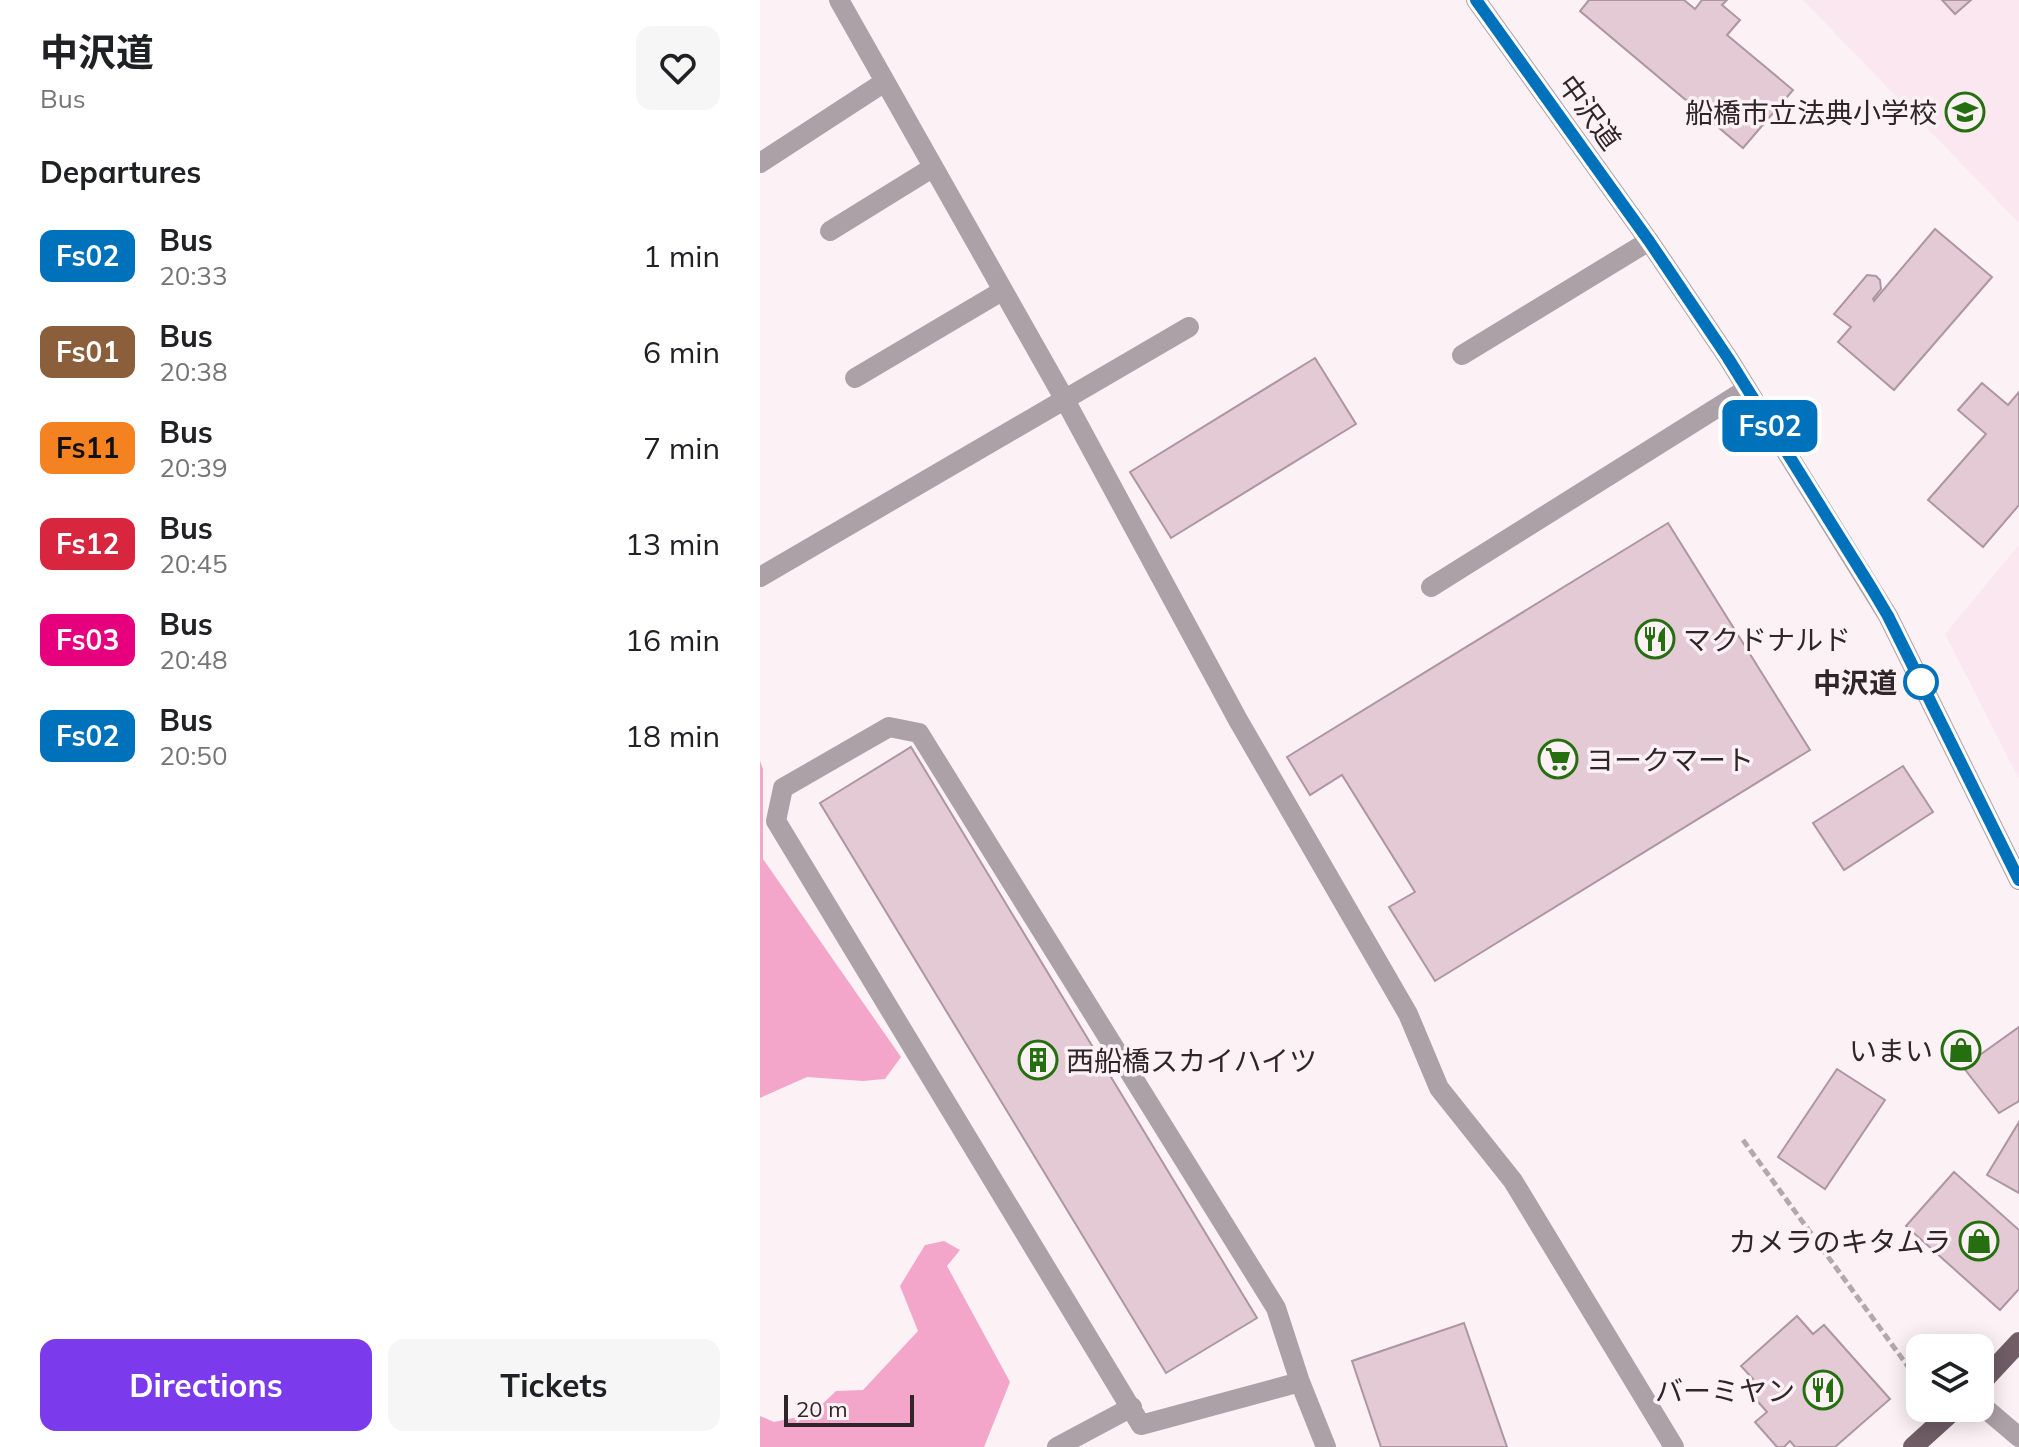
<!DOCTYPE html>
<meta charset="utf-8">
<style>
:root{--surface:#fff;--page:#f6f6f6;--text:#202124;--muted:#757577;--accent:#7c3aed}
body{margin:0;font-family:Mulish,"Noto Sans JP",sans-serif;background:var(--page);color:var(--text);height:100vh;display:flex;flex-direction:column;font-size:30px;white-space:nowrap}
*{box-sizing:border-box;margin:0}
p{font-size:26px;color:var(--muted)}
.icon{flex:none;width:44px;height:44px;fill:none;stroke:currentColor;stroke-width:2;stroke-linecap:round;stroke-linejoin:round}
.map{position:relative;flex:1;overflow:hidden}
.sheet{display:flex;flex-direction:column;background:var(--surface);width:760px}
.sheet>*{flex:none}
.badge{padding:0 16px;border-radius:12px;font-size:28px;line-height:52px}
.buttons{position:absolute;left:1146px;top:1334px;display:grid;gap:16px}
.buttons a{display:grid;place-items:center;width:88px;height:88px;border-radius:16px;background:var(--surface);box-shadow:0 4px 20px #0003;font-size:40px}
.scale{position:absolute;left:24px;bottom:20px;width:130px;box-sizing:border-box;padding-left:8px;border:4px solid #30262a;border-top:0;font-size:22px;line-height:28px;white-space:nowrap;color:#30262a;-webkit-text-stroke:6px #fcf2f6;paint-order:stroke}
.map>.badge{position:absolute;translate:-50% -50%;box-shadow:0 0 0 4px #fff}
h2{padding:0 40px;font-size:30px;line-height:72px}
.round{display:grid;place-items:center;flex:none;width:84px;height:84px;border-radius:16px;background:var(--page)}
.overview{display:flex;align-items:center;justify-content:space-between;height:136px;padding:0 40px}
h1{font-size:38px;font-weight:700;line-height:60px}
.action{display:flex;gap:16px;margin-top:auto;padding:16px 40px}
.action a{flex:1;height:92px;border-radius:16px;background:var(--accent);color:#fff;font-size:32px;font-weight:700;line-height:92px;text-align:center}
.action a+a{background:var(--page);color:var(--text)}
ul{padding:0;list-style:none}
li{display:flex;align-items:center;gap:24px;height:96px;padding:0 40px}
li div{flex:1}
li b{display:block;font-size:30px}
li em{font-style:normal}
li .badge{min-width:88px;font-weight:700;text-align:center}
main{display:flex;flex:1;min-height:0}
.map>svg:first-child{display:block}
.built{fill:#fbe7ef}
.green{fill:#f4a6ca}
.building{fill:#e3cad5;stroke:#ae96a0;stroke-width:2}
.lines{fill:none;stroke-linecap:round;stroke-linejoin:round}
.path{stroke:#b3a9ad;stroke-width:5;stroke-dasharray:8 4;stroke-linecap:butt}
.service{stroke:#aca1a6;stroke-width:20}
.minor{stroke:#aca1a6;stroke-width:20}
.tertiary{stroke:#aca1a6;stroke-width:20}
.primary{stroke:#705d65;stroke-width:20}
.line-casing{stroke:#fff;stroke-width:18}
.line{stroke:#0072bc;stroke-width:12}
.stop-dot{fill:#fff;stroke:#0072bc;stroke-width:4}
.labels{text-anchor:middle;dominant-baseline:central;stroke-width:7;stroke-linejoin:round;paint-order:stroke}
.street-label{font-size:28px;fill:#30262a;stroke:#fcf2f6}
.poi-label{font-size:28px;fill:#30262a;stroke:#fcf2f6;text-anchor:end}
.stop-label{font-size:28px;font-weight:bold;fill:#30262a;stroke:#fcf2f6;text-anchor:end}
</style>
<main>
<section class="sheet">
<div class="overview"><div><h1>中沢道</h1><p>Bus</p></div><a class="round"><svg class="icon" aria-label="heart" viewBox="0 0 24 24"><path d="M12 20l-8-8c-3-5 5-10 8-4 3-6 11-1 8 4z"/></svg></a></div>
<h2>Departures</h2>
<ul>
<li><span class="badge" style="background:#0072bc;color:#fff">Fs02</span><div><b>Bus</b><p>20:33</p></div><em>1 min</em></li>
<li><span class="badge" style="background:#8b5e3c;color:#fff">Fs01</span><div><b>Bus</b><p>20:38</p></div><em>6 min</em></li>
<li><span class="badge" style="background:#f58220;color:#111">Fs11</span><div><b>Bus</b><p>20:39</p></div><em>7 min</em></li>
<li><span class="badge" style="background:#d7263d;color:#fff">Fs12</span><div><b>Bus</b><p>20:45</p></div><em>13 min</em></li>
<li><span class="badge" style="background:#e6007e;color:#fff">Fs03</span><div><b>Bus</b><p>20:48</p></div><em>16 min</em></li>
<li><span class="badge" style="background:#0072bc;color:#fff">Fs02</span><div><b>Bus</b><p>20:50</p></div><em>18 min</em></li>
</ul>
<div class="action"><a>Directions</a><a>Tickets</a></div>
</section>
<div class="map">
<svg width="1259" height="1447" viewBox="0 0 1259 1447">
<rect width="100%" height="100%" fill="#fcf2f6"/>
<g class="built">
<path d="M1043,0H1259V223Z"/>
<path d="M1259,545V779L1185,634Z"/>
</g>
<g class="green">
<path d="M0,761L3,769V859L141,1057L125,1079L103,1081L47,1077L0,1098Z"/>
<path d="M184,1241L200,1250L187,1266L250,1382L224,1447H0V1416L14,1422L52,1414L76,1391L103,1390L158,1331L140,1286L165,1245Z"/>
</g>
<g class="building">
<path d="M829,0H924L935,9L942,0H967L962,5L980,20L967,35L1033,90L983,148L820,11Z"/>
<path d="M1182,0H1211L1195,14Z"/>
<path d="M1175,229L1232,277L1134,390L1078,342L1091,327L1074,314L1107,275L1116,276L1120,280L1121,289L1113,299L1114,301Z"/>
<path d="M555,358L596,424L411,538L370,472Z"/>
<path d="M1222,383L1248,405L1259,392V505L1223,547L1168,500L1226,434L1198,410Z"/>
<path d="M908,523L1050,750L675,981L629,907L655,892L582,775L550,795L527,757Z"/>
<path d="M151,747L497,1318L406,1373L60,803Z"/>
<path d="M1143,766L1173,812L1084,870L1053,823Z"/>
<path d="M1259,1027V1101L1239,1113L1203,1067Z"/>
<path d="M1077,1069L1125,1100L1065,1189L1018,1157Z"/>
<path d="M1259,1122V1193L1227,1175Z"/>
<path d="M1194,1172L1259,1230V1289L1240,1310L1146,1226Z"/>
<path d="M1037,1316L1053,1334L1064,1325L1130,1399L1075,1447H1035L1030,1441L1024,1447H1017L995,1422L1007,1412L985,1387L993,1379L981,1366Z"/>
<path d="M704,1323L747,1447H621L592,1361Z"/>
</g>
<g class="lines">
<path class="path" d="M983,1140L1160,1383"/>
<g class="service">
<path d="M70,231L172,168"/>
<path d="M702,355L889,241"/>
<path d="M95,378L242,291"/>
<path d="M671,587L987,389"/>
<path d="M540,1382L381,1425L16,821L23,788L129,727L159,733L516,1308L540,1382L566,1447"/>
<path d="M297,1447L372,1407"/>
</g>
<g class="minor">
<path d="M79,0L305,400L478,720L648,1014L679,1088L753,1181L914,1447"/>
<path d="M0,163L123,83"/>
<path d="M0,577L429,327"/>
<path d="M1220,1404L1259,1437"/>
</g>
<path class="tertiary" d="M716,0L889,241L968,358L1128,616L1259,880"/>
<g class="primary">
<path d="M1220,1384L1259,1342"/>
<path d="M1153,1447L1196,1408"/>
</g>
</g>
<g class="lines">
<g class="line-casing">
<path id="line" d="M716,0L889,241L968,358L1112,589L1128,616L1259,880"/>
</g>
<use href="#line" class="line"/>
</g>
<defs>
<g id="school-ring" transform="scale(2)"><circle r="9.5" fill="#fcf2f6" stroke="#266f10" stroke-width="1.5"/><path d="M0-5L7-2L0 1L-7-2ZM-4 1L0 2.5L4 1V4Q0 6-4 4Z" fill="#266f10"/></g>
<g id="restaurant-ring" transform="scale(2)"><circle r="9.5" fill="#fcf2f6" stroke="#266f10" stroke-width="1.5"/><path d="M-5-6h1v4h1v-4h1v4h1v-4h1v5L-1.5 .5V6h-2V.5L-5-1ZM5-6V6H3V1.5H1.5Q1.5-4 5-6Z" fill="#266f10"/></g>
<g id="supermarket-ring" transform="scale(2)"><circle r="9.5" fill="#fcf2f6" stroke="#266f10" stroke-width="1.5"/><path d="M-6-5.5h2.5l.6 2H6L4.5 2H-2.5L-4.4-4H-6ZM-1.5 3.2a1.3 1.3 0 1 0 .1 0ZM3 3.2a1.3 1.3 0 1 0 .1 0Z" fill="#266f10"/></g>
<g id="shop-ring" transform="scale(2)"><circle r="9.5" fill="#fcf2f6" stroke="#266f10" stroke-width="1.5"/><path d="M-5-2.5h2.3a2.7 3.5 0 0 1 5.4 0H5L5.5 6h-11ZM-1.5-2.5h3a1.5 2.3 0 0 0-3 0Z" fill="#266f10"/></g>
<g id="building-ring" transform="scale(2)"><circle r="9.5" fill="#fcf2f6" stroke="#266f10" stroke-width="1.5"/><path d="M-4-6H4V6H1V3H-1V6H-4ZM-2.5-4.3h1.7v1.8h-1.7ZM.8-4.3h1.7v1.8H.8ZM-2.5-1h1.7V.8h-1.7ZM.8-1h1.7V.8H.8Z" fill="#266f10"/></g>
</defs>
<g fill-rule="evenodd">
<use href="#school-ring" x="1205" y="112"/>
<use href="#restaurant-ring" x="895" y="639"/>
<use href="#supermarket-ring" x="798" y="759"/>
<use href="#shop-ring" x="1201" y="1050"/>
<use href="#building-ring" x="278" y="1060"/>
<use href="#shop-ring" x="1219" y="1241"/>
<use href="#restaurant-ring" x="1063" y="1390"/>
</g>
<circle class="stop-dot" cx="1161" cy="682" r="16"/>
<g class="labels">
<g class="street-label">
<text transform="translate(830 112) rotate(54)">中沢道</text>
</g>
<g class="poi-label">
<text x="1177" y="112">船橋市立法典小学校</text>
<text x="923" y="639" text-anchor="start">マクドナルド</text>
<text x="826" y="759" text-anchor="start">ヨークマート</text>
<text x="1173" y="1050">いまい</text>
<text x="306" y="1060" text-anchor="start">西船橋スカイハイツ</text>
<text x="1191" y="1241">カメラのキタムラ</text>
<text x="1035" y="1390">バーミヤン</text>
</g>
<g class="stop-label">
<text x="1137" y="682">中沢道</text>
</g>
</g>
</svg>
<div class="buttons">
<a><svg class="icon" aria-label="layers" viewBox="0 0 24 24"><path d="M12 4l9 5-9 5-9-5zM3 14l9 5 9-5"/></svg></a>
</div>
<div class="scale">20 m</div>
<b class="badge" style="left:1010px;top:426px;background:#0072bc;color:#fff">Fs02</b>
</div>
</main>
